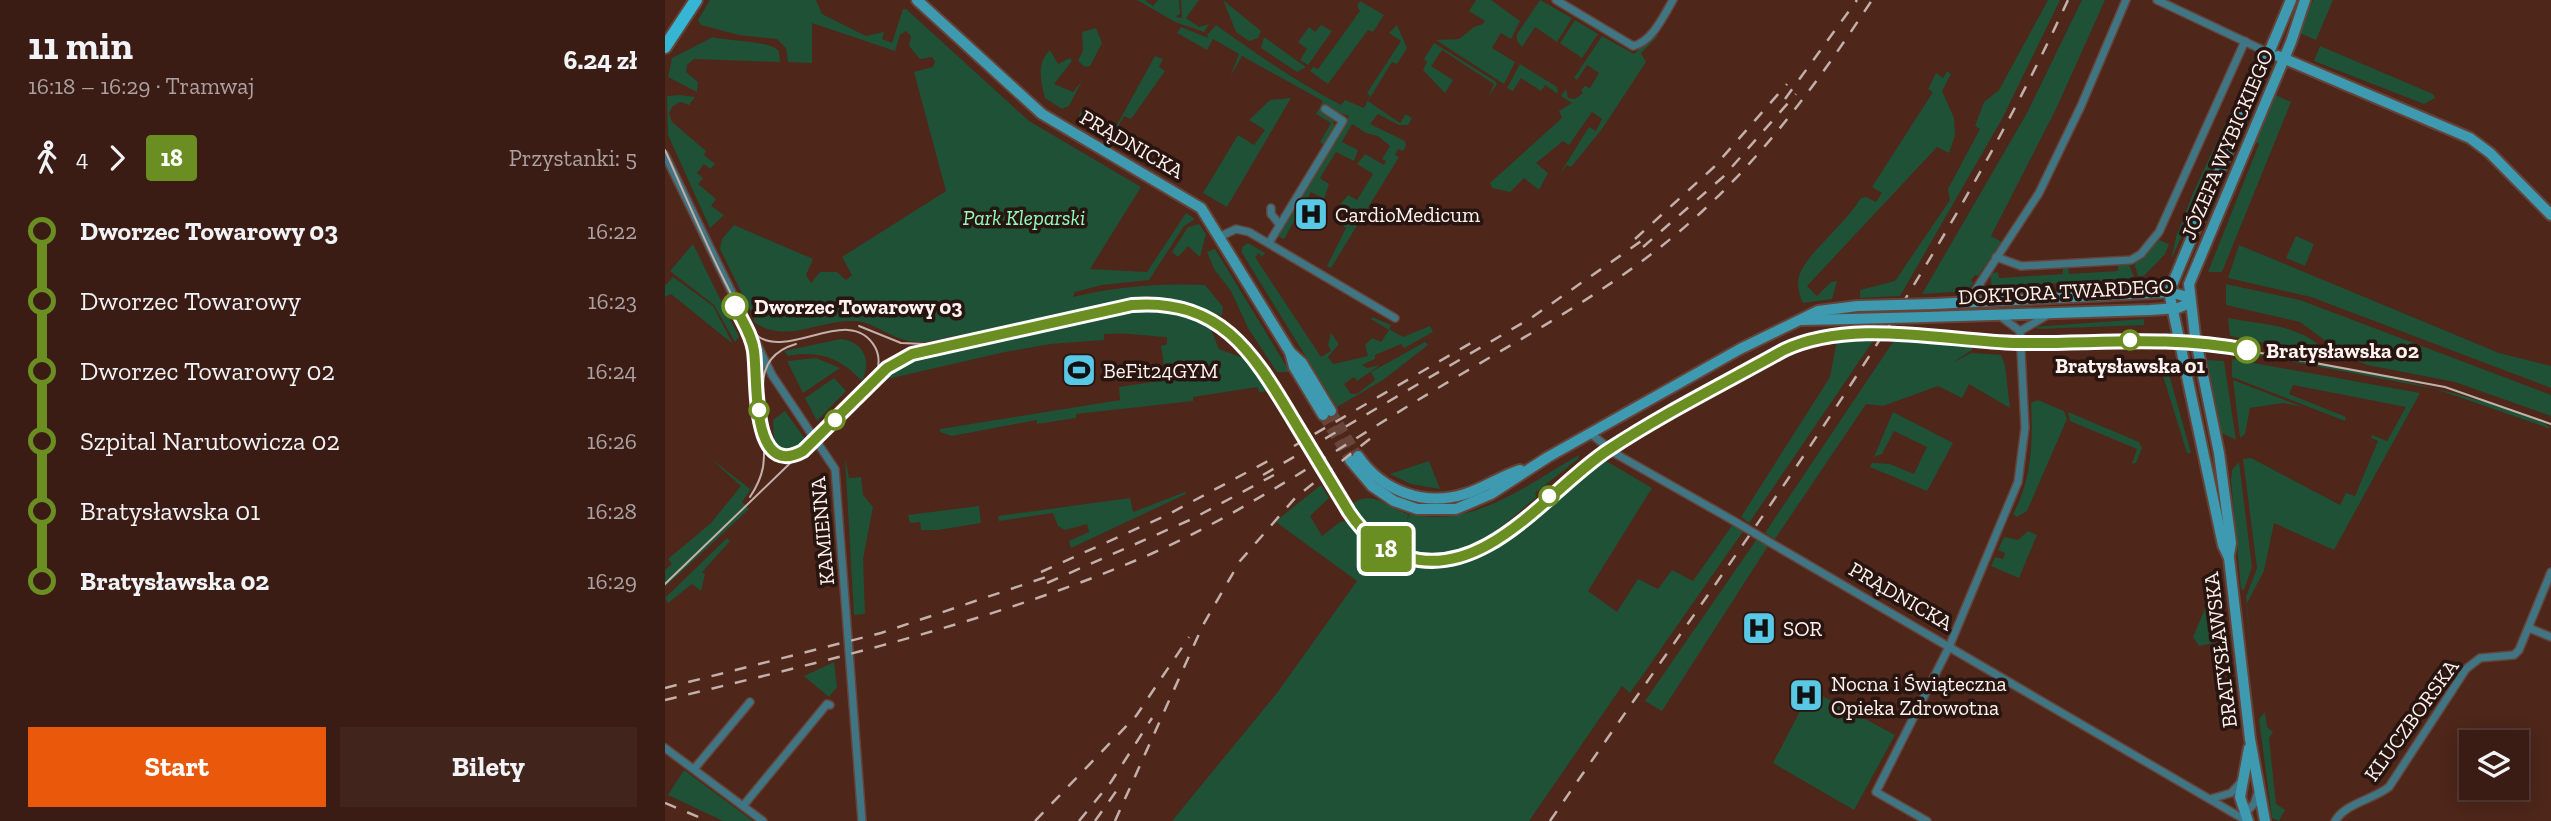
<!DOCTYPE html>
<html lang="pl">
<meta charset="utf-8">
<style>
:root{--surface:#3a1c14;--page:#41251d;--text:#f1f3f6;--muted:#aba1a0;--line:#543a34;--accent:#ea580c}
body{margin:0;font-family:"Zilla Slab",serif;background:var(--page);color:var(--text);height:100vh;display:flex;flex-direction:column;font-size:26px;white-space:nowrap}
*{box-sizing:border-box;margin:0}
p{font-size:23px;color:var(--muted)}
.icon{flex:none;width:38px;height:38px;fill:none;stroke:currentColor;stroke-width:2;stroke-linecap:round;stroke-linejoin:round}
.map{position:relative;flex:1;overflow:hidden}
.sheet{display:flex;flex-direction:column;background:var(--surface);width:665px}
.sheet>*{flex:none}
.badge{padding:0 14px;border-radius:5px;font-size:24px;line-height:46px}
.tools{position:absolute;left:1794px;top:730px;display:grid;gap:14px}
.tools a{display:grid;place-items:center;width:70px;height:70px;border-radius:0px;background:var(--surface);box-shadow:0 4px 18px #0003,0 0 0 2px var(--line);font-size:35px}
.map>.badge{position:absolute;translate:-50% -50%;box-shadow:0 0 0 4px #fff}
.legs{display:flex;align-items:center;gap:10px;height:77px;padding:0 28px;font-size:23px}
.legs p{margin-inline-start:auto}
.headline{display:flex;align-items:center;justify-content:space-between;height:119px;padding:0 28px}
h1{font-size:38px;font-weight:800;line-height:52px}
.cta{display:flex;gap:14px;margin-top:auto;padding:14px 28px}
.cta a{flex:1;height:80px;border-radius:0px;background:var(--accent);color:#fff;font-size:28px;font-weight:800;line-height:80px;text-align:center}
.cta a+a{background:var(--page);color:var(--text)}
ul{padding:0 28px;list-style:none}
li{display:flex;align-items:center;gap:24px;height:70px;font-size:26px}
li i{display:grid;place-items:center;width:10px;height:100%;margin:0 9px;background:currentColor}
li i::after{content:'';width:18px;height:18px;margin:-9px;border:5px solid;border-radius:50%;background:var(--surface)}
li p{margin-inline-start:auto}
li:first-child i{background:linear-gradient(#0000 50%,currentColor 0)}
li:last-child i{background:linear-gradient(currentColor 50%,#0000 0)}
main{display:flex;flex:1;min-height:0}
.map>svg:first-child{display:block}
.green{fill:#1e5136}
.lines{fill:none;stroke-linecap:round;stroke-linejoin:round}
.secondary-tunnel{stroke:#68453a;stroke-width:10;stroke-dasharray:10 5;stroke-linecap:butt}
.street-casing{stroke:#664338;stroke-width:10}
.secondary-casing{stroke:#664338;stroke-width:14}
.primary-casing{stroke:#664338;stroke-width:16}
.street{stroke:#407584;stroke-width:7}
.secondary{stroke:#3d9ab1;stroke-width:10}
.primary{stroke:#34b6d4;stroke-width:12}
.tram{stroke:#c4b0aa;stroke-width:2}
.rail{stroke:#c4b0aa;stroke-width:2.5;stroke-dasharray:12 12;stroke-linecap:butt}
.street-bridge-casing{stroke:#664338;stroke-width:10;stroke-linecap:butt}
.secondary-bridge-casing{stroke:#664338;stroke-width:14;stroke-linecap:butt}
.street-bridge{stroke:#407584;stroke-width:7}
.secondary-bridge{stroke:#3d9ab1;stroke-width:10}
.line-1-casing{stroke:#fff;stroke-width:16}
.line-1{stroke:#6b8e23;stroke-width:10}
.stop-1-dot{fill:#fff;stroke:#6b8e23;stroke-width:3.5}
.labels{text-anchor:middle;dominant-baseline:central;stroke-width:7;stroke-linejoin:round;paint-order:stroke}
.street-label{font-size:21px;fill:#fdf2ef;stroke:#281510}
.poi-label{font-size:21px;fill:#fdf2ef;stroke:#281510;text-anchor:start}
.park-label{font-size:21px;font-style:italic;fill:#90fcbe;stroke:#281510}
.stop-label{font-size:21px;font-weight:bold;fill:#fdf2ef;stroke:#281510;text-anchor:start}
</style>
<main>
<section class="sheet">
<div class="headline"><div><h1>11 min</h1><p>16:18 – 16:29 · Tramwaj</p></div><b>6.24 zł</b></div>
<div class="legs"><svg class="icon" aria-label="walk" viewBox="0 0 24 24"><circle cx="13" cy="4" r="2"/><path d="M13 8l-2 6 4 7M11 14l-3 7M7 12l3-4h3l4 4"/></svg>4<svg class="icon" aria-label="forward" viewBox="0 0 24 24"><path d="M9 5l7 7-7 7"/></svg><b class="badge" style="background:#6b8e23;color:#fff">18</b><p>Przystanki: 5</p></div>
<ul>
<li><i style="color:#6b8e23"></i><b>Dworzec Towarowy 03</b><p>16:22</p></li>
<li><i style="color:#6b8e23"></i><span>Dworzec Towarowy</span><p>16:23</p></li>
<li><i style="color:#6b8e23"></i><span>Dworzec Towarowy 02</span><p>16:24</p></li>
<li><i style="color:#6b8e23"></i><span>Szpital Narutowicza 02</span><p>16:26</p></li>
<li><i style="color:#6b8e23"></i><span>Bratysławska 01</span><p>16:28</p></li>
<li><i style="color:#6b8e23"></i><b>Bratysławska 02</b><p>16:29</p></li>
</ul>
<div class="cta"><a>Start</a><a>Bilety</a></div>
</section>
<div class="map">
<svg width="1886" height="821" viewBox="0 0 1886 821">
<rect width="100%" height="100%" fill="#4e261a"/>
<g class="green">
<path d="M45,0H151L157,14L201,36L219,32L217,39L227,43L238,9H241L364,121L476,187L425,269L482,272L521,213L530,219L519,226L484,280L437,285L410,292L408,297C453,286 494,283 540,285L558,307L557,316L517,301L482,296L261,342C227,344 212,321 189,321C155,319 121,345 89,322V318L55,249L57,239L69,225L148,259L141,275L146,283L155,272H172L181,280L187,275L177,257L281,191L249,72L268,67L270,61L267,57L255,59L244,46L246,36L241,31L235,35L230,51L147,23V63L123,62L121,48L112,39L74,35L36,25L33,20Z"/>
<path d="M472,0H480L488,6L493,0H514L515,14L511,16L514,18H517L516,0H534L521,18L534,27L544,24L539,32L510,22Z"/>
<path d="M558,0L596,31L593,38L584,41L571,32Z"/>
<path d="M811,0H826L855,21L846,39L836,33L827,48L850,62L839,84L771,40L794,39L809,27L818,24L820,21L804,11Z"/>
<path d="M875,0L907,18L892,42L870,27L857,47L852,41V34Z"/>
<path d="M1383,0H1395L1337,119L1235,296L1195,298V290L1230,281L1285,200L1283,189L1315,129L1310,126L1319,102L1334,90Z"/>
<path d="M1417,0H1440L1391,109L1326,236L1337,242L1313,276L1310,275L1306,280L1308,283L1302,291L1257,294L1362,113Z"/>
<path d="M1648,0H1668L1651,40L1634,33Z"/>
<path d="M695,1L719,15L708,32L703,30L663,84L645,71L648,67L653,69L695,11L692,6Z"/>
<path d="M910,20L933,34L917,58L895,43Z"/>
<path d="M551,25C592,54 631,82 676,105L680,100L699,108L705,96L702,93L736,41L724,33L732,25L742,48L732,64L727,62L703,101L735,123L741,114L747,118L743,125H734L713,114L705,124L740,141L741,146L738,151L733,149L730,155L734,157L666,268L662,266L681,228L678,226L685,214L673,207L683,195L692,200L708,174L692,164L700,154L719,165L721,161L717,159L725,146L713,136L701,133L687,124L677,142L693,150L689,161L671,152L655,178L664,184L659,199L646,192L619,239L612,236L684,116L669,111L665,116C674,127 666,135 660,146L655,142L666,123L651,114L658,101L577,56L565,77L574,54L548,39L542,50L512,33L516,27L543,38L542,35Z"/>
<path d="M656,25L667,31L643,65L635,60L642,49L633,42L644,27L650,32Z"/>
<path d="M431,28L437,43L425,66L420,67L413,61L418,50L417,32Z"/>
<path d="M937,36L969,54L987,36H993L976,53L981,62L937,129L906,167L902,165L894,175L924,127L931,131L937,119L927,112L904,145L898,141L871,163L883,173L874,190L859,178L845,192L827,188L825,183L897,118L894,111L907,103L896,96L901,89L903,98L910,99L918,93L916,90L920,86L925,88L934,73L922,65L912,80L909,78Z"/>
<path d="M48,37C65,42 104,40 114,51L115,62L29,59L22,65L21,72L33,82L32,92L3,77L7,58Z"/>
<path d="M599,37L635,63L641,67L632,72L596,48Z"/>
<path d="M769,43L830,81L832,84L823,98L829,84L777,50L766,66L788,80L780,93L758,70L762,62L759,59Z"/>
<path d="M1655,46L1768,94L1770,98L1759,104L1649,61Z"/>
<path d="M385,50L393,64L405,58L407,61L389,84L408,92L417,81L404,106L397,109L380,98C376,81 371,63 385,50Z"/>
<path d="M490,56L498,59L494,67L500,71L466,119L459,116L446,139L413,118L417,109L433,118V122L438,124L443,123L444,130L448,132Z"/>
<path d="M855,64L892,87L893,94L880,85L876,91L856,78L848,91L842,88Z"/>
<path d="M1282,71L1286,74L1277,91L1289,118L1290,135L1284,153L1272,147L1142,286L1152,296L1166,282L1172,281L1167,299L1138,303C1133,293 1131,281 1136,271C1147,249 1181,223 1196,198L1201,197L1211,202L1217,193L1207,187L1268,92L1263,89L1271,73L1278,78Z"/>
<path d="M1580,81L1585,84L1506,260L1511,237L1528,193Z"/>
<path d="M1608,94L1626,102L1557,272H1543L1594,144L1590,142Z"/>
<path d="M15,95L30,97L24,105L15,102L8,106L4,113L7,122L41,151L39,155L50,164L45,169L39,164L32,173L38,178L33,184L51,199L46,206L59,215L45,228L3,135L2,96Z"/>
<path d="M626,98L562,207L538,193L573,135L589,145L600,130L584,120L605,100Z"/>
<path d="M534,224L541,234L535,257L523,246L513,257L507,252L523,227Z"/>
<path d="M1631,236L1649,244L1640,266L1621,258Z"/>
<path d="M1494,240L1504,244L1500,254L1479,276H1473L1469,263L1481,255Z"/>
<path d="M583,243L600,253L597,257L594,253L590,257L656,357L666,351L663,345L666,333L674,344L663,357L668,364L703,356L700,345L707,338L716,342L724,330L706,319L707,317L726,325L724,329L738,337L765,326L768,332L739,348L736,344L710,355V359L697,365L702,368L715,365L692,381L689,377L679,384L686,394H692L710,380L706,372L760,342L763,345L718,380L672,407L577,253V247Z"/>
<path d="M28,244L74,337L70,342L49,305L5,271Z"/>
<path d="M1574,245L1834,353L1886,366V388L1646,297L1563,278Z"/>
<path d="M550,249L625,372H612L583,328L566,291L549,269L542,252Z"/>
<path d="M1464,264L1469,277L1454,280L1327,287L1325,274L1333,272L1334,278L1398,274V268H1403L1404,274L1453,271V265Z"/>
<path d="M8,277L48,306L68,344L6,294L0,297V286Z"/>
<path d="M1561,284L1635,300L1886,395V416L1790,382L1702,365L1680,355L1635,322L1561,305Z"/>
<path d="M486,307L512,310L542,320L554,349L586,361L606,391L594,392L592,387L528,397V401L411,414V418L372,424V420L287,436L275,432V429L455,400L454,387L501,380L496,346L502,344V337C480,336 461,332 439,334V340L386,344L340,352L218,380L234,367L250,360L252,355L462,308Z"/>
<path d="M1563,318C1602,326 1638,323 1666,357L1565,336Z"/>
<path d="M1479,319V325L1374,329L1367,327Z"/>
<path d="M1210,338L1084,523L1076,517L1165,377L1172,340Z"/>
<path d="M1272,338L1308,342L1307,350L1287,363L1306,353L1336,355L1340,365L1345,408L1304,384L1297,398L1273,386L1218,406L1201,404L1110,539L1100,533L1230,339Z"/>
<path d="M176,339C199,342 207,361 197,381C175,358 155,350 123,356L119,351Z"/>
<path d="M1566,350C1604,349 1869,404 1886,429L1771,389Z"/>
<path d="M151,358L175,368L138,393L122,361Z"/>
<path d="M1567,359L1755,393L1669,550L1609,523L1599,571L1582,603L1587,667L1581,597L1592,568L1578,459L1586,458L1675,505L1681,493L1690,496L1713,441L1706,438L1707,435L1722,441L1741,407L1628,385L1624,394L1681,417L1680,421L1567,377Z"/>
<path d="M1500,360L1526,453H1522L1498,376L1490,365Z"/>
<path d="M1542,360L1559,361L1571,440L1557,433Z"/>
<path d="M169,378L181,391L152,421L140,398Z"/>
<path d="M1568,380L1638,407L1618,403L1585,408L1580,434L1575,438Z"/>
<path d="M1373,400L1399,411L1402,419L1362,511L1352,517L1348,514C1367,480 1368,441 1366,403Z"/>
<path d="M120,411L140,439L126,453L113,451L105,445V439L109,438L108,420Z"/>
<path d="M1228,412L1288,443L1262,491L1205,467L1207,463L1225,464L1249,474L1262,447L1229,431L1217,454L1209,457Z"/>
<path d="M1403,412L1474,442L1477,448L1471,463L1467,464L1472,449L1405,421Z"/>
<path d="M914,455L913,459L870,493L872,497C853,512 834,532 812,543C761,569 716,546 687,504C707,489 723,508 743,514L742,522L744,514C808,529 861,485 914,455Z"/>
<path d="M45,458L85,489L91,481L77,502L84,509L0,587V570L7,564L3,559L46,523L76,486Z"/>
<path d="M180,458L184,478L196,477L198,495L208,507L198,559L200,614L189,615Z"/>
<path d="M764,461L775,489L746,484L725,474Z"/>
<path d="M941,461L987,488L923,591L952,612L973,579L993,589L1007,570L1028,581L1068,524L1079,530L965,693L957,686L864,821H507L612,693L692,581L611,522L616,517L656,485L664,498L645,516L657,536L675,522L684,520L698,541L726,559L763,565L791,562L823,549Z"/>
<path d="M1574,462L1587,567L1579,590L1576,589L1566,480L1567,470Z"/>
<path d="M520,492L521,494L406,548L404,541L424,532L422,524L400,530L393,526L388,513L334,521L333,516L465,498L468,512Z"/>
<path d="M314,506L316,523L273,530H256L255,522L245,523L243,515Z"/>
<path d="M1363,531L1372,535L1354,578L1326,566L1330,557L1338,559L1340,553L1333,550L1339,537L1353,540Z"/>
<path d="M62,538L65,541L37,572L40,574L36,591L27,584L3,603L0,598Z"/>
<path d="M1092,539L1103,546L997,711L980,701Z"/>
<path d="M1541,606L1556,623L1557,641L1534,646L1528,637Z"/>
<path d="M169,662L172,687L164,697L139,676Z"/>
<path d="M1146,690L1230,735L1189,810L1108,763Z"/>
<path d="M1600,712L1602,727L1608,732L1604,738L1611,804L1620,810L1614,821L1607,818L1594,719Z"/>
<path d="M19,770L88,821H58L3,795Z"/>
</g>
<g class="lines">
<g class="secondary-tunnel">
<path d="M666,411L693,456"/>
<path d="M658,415L685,460"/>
</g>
<g class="street-casing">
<g id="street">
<path d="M891,0L968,46C987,42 999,15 1008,0"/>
<path d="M1492,0L1604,53"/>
<path d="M0,155L107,375L170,469L197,821"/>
<path d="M606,208V214L615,225"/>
<path d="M556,236L571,229L584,232L730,318"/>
<path d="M604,243L678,121L660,109"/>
<path d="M1331,257L1356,266L1466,260L1476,254L1494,232L1580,41"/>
<path d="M1302,303L1374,193L1416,106L1461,0"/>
<path d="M1355,331L1381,316"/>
<path d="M925,433L951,454L1069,521"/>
<path d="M1106,543L1582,821"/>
<path d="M1864,628L1886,637"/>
<path d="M0,748L98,821"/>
<path d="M29,769L85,702"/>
<path d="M1545,799L1566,793L1576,782"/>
<path d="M78,806L162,704L165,705"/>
<path d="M1580,813L1589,804L1593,792"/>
<path d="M1262,821L1211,792L1284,647L1353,482L1360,428L1355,331L1335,316"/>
<path d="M1670,821C1681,803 1707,800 1724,787L1801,669L1815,658L1849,655L1854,650L1886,572"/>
</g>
</g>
<g class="secondary-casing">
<g id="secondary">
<path d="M252,0L377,114L536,208L625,352L637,363L666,411"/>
<path d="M1613,56L1805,138L1825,153L1886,215"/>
<path d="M1269,304L1504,292L1519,296L1525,303"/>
<path d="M1261,317L1485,310L1513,308L1525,303"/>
<path d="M1136,320L1185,319"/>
<path d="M625,352L629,367L658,415"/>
<path d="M693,456C717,491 759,507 800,494C819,488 836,476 855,470"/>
<path d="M685,460L707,486L729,501L752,509H791L826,494L883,457L1075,349L1153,311L1193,306"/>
<path d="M1564,555L1566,543L1554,453L1530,336L1524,284L1626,42L1640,0"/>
<path d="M1583,821L1575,797L1584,748"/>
<path d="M1600,821L1585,739L1564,558L1558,545L1504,292L1626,0"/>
</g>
</g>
<g class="primary-casing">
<path id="primary" d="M0,47L31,0"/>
</g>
<use href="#street" class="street"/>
<use href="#secondary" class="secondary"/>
<use href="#primary" class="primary"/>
<g class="tram">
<path d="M0,150C14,181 74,324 94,337C126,358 186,304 210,347C216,358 214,368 210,378"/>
<path d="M194,326L236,343L261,344"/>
<path d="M80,327C93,351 102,439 98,467C96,478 91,488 85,497"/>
<path d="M98,386C98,364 110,350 131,344"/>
<path d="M97,435C104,454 122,460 139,450"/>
<path d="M0,584L232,360L252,352L467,305C505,303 542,312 571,337C644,402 681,616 817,550L949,446L1119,350L1161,337L1262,334L1355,343L1531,341L1780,387L1886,424"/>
</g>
<g class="rail">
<path d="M1120,99L1192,0"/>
<path d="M970,239L1049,167L1122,84"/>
<path d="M978,247L1058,177L1131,94"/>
<path d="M629,446L811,340"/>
<path d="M598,475L866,318L982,237"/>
<path d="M376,572L502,515L605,460"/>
<path d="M382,583L527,519L609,475"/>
<path d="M0,688L216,633L390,574"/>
<path d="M0,700C164,660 333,621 488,553C586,509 676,446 768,391C849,342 936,297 1009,236C1090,169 1150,87 1207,0"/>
<path d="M0,803L43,821"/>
<path d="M370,821L471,716L524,637"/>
<path d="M414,821L446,782L487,718"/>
<path d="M430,821L452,790"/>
<path d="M450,821L538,625L575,561L631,497L706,438"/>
<path d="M885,821C1068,555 1267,295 1403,0"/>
</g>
<g class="street-bridge-casing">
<path id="street-bridge" d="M1069,521L1106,543"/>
</g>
<g class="secondary-bridge-casing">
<g id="secondary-bridge">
<path d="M1193,306L1269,304"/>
<path d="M1185,319L1261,317"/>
</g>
</g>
<use href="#street-bridge" class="street-bridge"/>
<use href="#secondary-bridge" class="secondary-bridge"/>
</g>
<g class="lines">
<g class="line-1-casing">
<path id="line-1" d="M70,306C77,321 87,335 89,351C93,378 85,480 138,451L222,368L247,354L467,305C554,298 587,351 626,416C645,448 665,480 684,512C698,533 717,550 741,557C821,581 884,489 943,450C999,413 1060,383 1119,350C1186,318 1280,341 1352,343C1432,344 1502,335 1582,350"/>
</g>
<use href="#line-1" class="line-1"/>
</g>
<defs>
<g id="hospital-square" transform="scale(1.75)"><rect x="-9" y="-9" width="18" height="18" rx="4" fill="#59c8e5" stroke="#281510"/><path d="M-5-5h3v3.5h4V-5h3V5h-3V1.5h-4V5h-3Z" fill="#111"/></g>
<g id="stadium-square" transform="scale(1.75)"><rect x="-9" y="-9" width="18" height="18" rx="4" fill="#59c8e5" stroke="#281510"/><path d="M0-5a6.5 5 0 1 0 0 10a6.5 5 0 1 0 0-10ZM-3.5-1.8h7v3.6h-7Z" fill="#111"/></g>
</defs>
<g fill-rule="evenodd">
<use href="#hospital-square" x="646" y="214"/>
<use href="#stadium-square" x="414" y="370"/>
<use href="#hospital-square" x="1094" y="628"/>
<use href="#hospital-square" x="1141" y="695"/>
</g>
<g class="stop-1-dot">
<circle cx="70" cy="306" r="12"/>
<circle cx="1465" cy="340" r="9"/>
<circle cx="1582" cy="350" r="12"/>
<circle cx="94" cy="410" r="9"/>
<circle cx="170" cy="420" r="9"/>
<circle cx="884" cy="496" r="9"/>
</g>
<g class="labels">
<g class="street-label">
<text transform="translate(467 144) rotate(30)">PRĄDNICKA</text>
<text transform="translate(1562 144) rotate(-67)">JÓZEFA WYBICKIEGO</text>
<text transform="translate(1401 291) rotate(-3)">DOKTORA TWARDEGO</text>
<text transform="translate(157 531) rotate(-95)">KAMIENNA</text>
<text transform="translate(1236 596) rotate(30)">PRĄDNICKA</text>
<text transform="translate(1555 650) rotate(-97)">BRATYSŁAWSKA</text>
<text transform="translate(1746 720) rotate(-54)">KLUCZBORSKA</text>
</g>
<g class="poi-label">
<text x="670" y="214">CardioMedicum</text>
<text x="438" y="370">BeFit24GYM</text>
<text x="1118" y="628">SOR</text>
<text x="1166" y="683">Nocna i Świąteczna<tspan x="1166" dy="24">Opieka Zdrowotna</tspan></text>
</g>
<g class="park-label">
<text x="359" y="217">Park Kleparski</text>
</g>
<g class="stop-label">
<text x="89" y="306">Dworzec Towarowy 03</text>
<text x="1601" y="350">Bratysławska 02</text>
<text x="1465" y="365" text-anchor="middle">Bratysławska 01</text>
</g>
</g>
</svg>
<div class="tools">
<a><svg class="icon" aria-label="layers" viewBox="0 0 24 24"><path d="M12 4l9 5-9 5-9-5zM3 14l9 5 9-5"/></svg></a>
</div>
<b class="badge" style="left:721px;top:549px;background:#6b8e23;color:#fff">18</b>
</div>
</main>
